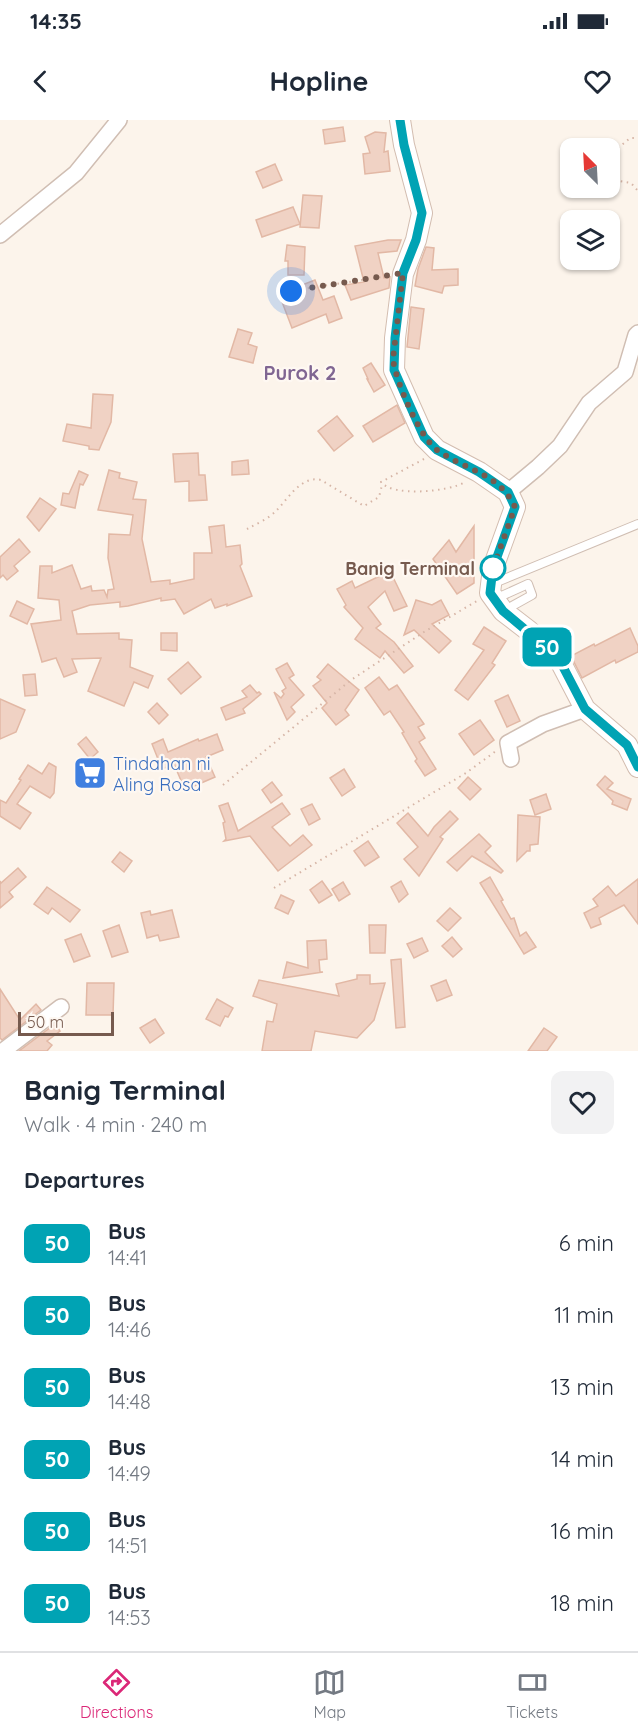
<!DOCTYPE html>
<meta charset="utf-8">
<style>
:root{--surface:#fff;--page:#f2f2f3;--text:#1f2937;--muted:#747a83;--line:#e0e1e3;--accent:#db2777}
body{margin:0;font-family:Quicksand,sans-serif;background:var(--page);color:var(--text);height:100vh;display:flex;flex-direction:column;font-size:22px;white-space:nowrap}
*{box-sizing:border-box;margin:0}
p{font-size:20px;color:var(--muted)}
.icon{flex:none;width:33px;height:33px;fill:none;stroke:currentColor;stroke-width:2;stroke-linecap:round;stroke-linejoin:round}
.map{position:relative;height:931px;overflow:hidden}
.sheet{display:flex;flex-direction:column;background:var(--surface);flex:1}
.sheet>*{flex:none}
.badge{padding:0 12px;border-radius:9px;font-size:21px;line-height:39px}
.needle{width:39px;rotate:336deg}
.buttons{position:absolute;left:560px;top:18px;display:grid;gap:12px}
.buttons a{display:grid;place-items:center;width:60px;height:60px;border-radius:12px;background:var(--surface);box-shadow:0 2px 4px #0004;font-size:30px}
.scale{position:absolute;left:18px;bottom:15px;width:96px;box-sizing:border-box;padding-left:6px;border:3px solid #765a4e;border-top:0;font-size:16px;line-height:21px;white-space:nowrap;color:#765a4e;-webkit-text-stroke:4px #fef8f2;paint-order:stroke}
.you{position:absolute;width:30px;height:30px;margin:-15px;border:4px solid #fff;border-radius:50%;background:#1a73e8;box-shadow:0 0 0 9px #1a73e833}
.map>.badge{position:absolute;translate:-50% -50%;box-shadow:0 0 0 3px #fff}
h2{padding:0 24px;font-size:22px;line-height:54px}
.round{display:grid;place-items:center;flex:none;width:63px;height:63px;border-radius:12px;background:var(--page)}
.head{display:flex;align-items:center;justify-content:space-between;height:102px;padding:0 24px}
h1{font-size:28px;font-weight:700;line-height:45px}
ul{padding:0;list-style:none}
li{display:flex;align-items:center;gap:18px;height:72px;padding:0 24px}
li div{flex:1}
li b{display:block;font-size:22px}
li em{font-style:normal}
li .badge{min-width:66px;font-weight:700;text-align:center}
.status{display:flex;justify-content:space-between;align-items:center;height:42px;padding:0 30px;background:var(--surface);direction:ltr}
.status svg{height:16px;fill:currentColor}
header{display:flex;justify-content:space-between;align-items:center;height:78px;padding:0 24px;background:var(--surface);font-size:27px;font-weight:700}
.tab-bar{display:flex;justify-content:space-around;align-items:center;height:84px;border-top:2px solid var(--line);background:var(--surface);font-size:16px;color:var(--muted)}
.tab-bar a{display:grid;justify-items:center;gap:3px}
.tab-bar .current{color:var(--accent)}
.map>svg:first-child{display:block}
.building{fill:#f0d2c4;stroke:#e2b8a5;stroke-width:1.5}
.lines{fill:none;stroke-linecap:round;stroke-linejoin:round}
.lane-casing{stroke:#d0beb3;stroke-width:10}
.street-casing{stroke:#d0beb3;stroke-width:18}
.secondary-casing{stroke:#d3bdb0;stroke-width:22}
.path{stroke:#d6b5a6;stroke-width:2;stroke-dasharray:1.5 4.5;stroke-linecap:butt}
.lane{stroke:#fff;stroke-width:8}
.street{stroke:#fff;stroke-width:15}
.secondary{stroke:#fff;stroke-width:20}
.line-casing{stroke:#fff;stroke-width:14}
.line{stroke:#00a3b4;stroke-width:9}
.walk{stroke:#765a4e;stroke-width:6;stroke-dasharray:0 10.8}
.stop-dot{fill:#fff;stroke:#00a3b4;stroke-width:3}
.labels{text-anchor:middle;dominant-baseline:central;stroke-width:4.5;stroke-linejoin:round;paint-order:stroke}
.stop-label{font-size:18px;font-weight:bold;fill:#765a4e;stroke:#fef8f2;text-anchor:end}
.shop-label{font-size:18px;fill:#366cbe;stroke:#fef8f2;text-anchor:start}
.neighbourhood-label{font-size:20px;font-weight:bold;fill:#806692;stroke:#fef8f2}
</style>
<div class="status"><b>14:35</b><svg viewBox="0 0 49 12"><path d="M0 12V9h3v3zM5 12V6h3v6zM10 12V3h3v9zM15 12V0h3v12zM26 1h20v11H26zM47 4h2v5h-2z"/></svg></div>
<header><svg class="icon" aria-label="back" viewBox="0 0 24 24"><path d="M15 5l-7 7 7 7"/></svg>Hopline<svg class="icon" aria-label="heart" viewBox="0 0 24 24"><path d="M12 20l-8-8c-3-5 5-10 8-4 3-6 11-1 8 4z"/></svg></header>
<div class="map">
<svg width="638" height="931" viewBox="0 0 638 931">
<rect width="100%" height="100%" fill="#fcf4eb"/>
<g class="building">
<path d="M343,7L345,21L325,24L323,10Z"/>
<path d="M375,12L386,13L384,32L388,31L390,51L365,54L363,34L370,33L365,17Z"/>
<path d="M275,44L282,60L263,68L256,52Z"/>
<path d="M303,75L322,76L319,108L300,107Z"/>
<path d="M293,87L300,104L262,117L256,100Z"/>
<path d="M388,120H401L397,131L378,133L384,158L390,157L389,168L351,180L345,165L364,162L355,126Z"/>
<path d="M287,125L305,127L304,155H288V141H285Z"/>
<path d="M426,127L434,128L432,150L458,149V165L444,166L442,173L415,166L418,149Z"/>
<path d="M315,160L323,180L334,176L342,198L329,203L326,194L292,208L279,174Z"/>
<path d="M411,187L424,189L419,229L407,227Z"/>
<path d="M238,209L252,213L248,224L257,227L253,243L229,237Z"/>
<path d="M371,243L385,265L374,272L367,259H368L363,248Z"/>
<path d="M93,274L113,275L111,302L99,330L89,329V326L63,321L67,304L91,308Z"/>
<path d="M397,285L405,303L373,322L363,306Z"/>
<path d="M337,296L353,316L334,331L318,311Z"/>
<path d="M198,333L199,355H205L207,380L189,381V361L175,362L173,334Z"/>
<path d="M248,340L249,354L232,355V342Z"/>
<path d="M109,350L120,353L119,358L137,362L133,379L146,380L142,419L151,462L170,460V464L194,459V433H212L209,407L224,405L226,427L240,425L242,444L240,446L252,476L227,486V484L215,488L211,479L184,494L175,479L161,481V478L128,486L120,487V482L90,485L72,491L77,514L119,513V519L132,520L130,547L153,556L148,568L134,562L124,586L88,571L101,538L72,539L77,552L64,557L56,538L42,542L31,504L61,500L59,480L38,478L40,446H52V453L72,445L81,469L91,466L92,471L104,470L107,477L108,470L114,469L108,438L109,414L130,415L133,395L98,390Z"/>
<path d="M79,351L88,355L83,365L80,364L75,388L61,385L63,373L69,374Z"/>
<path d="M40,378L56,389L39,411L27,397Z"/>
<path d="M474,406V463L457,474L433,439L449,420L456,432Z"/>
<path d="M19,419L30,432L14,446L18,451L7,460L3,455L0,458V437Z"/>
<path d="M390,451L407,486L394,491L385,471L368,487L381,504L376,508L394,522L413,546L404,553L385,531L380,538L355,519L363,508L344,487L346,485L337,469L352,461L355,468Z"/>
<path d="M416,480L432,485L441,480L449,495L432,504L451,521L439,533L414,510L404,515Z"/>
<path d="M17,481L34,489L27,504L10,496Z"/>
<path d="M484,507L506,521L492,543L495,545L468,580L455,570L484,530L473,524Z"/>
<path d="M630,508L638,526V532L616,543L615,540L582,558L571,536L594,524L595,526Z"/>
<path d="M161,513H177V531L161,530Z"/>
<path d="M188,542L201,557L181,574L168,559Z"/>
<path d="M287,543L294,555L289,558L304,575L291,587L295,592L287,600L274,572L281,578L284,574L282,571L286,568L276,549Z"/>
<path d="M328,544L359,570L345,590L349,595L336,605L322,588L327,583L313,566L321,560L317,557Z"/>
<path d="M35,554L37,575L25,576L23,555Z"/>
<path d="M379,557L389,570L397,565L424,604L418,607L425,618L419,622L436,649L425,656L415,641L417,639L402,613L404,612L390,591L384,595L365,568Z"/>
<path d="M250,565L257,573L259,572L261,574L243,589L245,593L226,600L221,588L247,577L242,571Z"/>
<path d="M508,575L520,601L507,607L495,581Z"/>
<path d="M0,579L25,590L16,612L0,619Z"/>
<path d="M157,583L168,595L159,604L148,592Z"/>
<path d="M480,600L494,620L474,635L459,614Z"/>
<path d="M217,614L223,630L206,637L215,657L185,670L174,644L162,649L152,624L163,619L168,632L198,619L199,621Z"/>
<path d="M86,617L98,632L90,639L78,624Z"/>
<path d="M49,643L56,647L54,673L50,678L30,666L17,684L31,693L20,709L0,696V680L6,683L21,660L19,659L28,645L42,654Z"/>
<path d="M344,649L355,667L342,676L330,658Z"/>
<path d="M605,656L613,663L607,669L631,679L627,690L612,684L613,681L597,665Z"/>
<path d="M468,657L481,669L470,680L458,668Z"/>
<path d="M272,662L282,675L271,683L262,670Z"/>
<path d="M546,674L551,689L535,695L530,680Z"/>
<path d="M228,683L238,711L282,683L290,694L272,707L290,726L303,715L312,725L278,751L250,716L224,721L226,719L223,703L225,702L219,686Z"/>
<path d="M312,684L320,699L309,705L301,689Z"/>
<path d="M450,691L458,699L440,717L443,719L419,756L404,739L418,727L397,703L408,693L428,716L434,707Z"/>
<path d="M518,695L540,697L538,724L530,725V731H527L517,741Z"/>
<path d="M479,714L491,726L485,732L503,751L501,753L472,736L457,751L447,742Z"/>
<path d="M368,721L379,737L365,746L354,731Z"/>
<path d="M120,732L132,741L124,752L112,742Z"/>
<path d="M18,748L26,757L9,772L13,777L0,788V761L1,763Z"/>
<path d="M490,757L503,780L501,781L511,799L514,798L520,816L526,812L536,827L524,834L480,763Z"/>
<path d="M638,759V804L624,785L599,798L601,804L591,808L584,793L598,786L593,779L608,766L616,776Z"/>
<path d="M322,761L332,775L319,783L310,770Z"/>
<path d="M401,761L408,774L399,782L391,767Z"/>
<path d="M343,762L350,774L339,781L332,769Z"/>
<path d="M47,767L80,790L70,802L52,788L48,794L34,784Z"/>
<path d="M281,775L294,781L288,794L275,788Z"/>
<path d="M450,788L461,798L448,811L437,801Z"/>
<path d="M172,790L179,817L160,821L158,815L147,818L141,793L150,791L151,795Z"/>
<path d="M119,805L128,832L112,837L103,811Z"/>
<path d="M369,805H386L385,833H370Z"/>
<path d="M81,814L90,836L74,842L65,820Z"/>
<path d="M452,817L462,829L453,837L442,826Z"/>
<path d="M422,818L428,831L414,838L407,824Z"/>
<path d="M326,820L327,839L319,840L320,852H323L283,858L287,842L308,848L307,821Z"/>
<path d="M401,839L405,907L396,908L391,840Z"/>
<path d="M357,855H370V864L385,863L374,900L357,918L315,911L311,931H262L267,901L273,902L277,884L253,876L259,860L339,876L336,864L357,859Z"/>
<path d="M446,860L452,875L437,881L431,866Z"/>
<path d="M87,863H114L113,895H86Z"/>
<path d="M0,869L20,900L36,884L41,890L2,920L0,918Z"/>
<path d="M217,879L233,888L228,897L225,896L220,906L206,899Z"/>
<path d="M155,899L164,913L150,923L140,908Z"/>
<path d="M55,904L60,911L47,921L52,925L47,931H19Z"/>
<path d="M544,908L557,917L547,931H528Z"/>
</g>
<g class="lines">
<g class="lane-casing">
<g id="lane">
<path d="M492,464L638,404"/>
<path d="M495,479L528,464L532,475L505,490"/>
</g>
</g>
<g class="street-casing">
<g id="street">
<path d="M0,115L76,53L119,0"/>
<path d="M508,372L538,347L560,326L589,283L625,252L636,215L638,213"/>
<path d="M511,639L508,623L543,604L585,589"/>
<path d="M3,931L61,887"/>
</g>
</g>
<g class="secondary-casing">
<path id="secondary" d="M400,0L404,25L422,93L416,120L403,154L395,218L394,250L424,317L437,330L479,352L508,372L515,387L493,448L490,473L503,491L529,511L552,532L560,541L585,589L627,625L638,647"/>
</g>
<g class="path">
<path d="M609,36L630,18H638"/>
<path d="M609,59L631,63L638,71"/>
<path d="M290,171L388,156"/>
<path d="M424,339L381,362C392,377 449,372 465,362"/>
<path d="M247,409C256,404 268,399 276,391C288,379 301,355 321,360L364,386L379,377L382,365"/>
<path d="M223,665L351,560L424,512L477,481"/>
<path d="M274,768L466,653L496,631"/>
</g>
<use href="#lane" class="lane"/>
<use href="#street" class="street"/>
<use href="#secondary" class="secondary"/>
</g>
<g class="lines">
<g class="line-casing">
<path id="line" d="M400,0L404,25L422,93L416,120L403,153L395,218L394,250L424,317L437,330L479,352L508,372L515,387L493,448L490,473L503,491L552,532L560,541L585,589L627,625L638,647"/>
</g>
<use href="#line" class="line"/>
<path class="walk" d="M291,171L403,153L393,239C395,260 420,318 437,330C465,350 499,353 515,387L493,448"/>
</g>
<defs>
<g id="supermarket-square" transform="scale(1.725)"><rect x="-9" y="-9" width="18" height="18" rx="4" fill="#3f7fe0" stroke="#fef8f2"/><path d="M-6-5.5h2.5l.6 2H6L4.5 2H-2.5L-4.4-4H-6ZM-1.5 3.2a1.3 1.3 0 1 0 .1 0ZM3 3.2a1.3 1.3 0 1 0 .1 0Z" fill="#fff"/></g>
</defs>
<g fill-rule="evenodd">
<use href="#supermarket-square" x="90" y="653"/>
</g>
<circle class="stop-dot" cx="493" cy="448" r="12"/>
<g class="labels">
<g class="stop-label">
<text x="475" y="448">Banig Terminal</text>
</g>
<g class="shop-label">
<text x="113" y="643">Tindahan ni<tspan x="113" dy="21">Aling Rosa</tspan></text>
</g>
<g class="neighbourhood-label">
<text x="300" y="252">Purok 2</text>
</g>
</g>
</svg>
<div class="buttons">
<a><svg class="needle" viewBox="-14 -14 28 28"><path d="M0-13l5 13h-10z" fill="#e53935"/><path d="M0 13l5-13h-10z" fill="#747a83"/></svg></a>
<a><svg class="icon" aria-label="layers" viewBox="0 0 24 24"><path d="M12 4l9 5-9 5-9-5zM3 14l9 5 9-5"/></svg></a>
</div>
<div class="scale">50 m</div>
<div class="you" style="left:291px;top:171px"></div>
<b class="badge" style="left:547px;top:527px;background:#00a3b4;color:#fff">50</b>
</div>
<section class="sheet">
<div class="head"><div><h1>Banig Terminal</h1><p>Walk · 4 min · 240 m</p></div><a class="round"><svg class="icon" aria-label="heart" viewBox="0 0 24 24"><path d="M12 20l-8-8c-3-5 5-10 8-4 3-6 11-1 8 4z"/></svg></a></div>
<h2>Departures</h2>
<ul>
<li><span class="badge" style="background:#00a3b4;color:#fff">50</span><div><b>Bus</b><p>14:41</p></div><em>6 min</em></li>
<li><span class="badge" style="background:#00a3b4;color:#fff">50</span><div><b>Bus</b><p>14:46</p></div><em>11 min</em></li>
<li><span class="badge" style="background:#00a3b4;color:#fff">50</span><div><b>Bus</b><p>14:48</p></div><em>13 min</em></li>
<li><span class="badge" style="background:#00a3b4;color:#fff">50</span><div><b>Bus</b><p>14:49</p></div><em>14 min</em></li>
<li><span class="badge" style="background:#00a3b4;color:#fff">50</span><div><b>Bus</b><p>14:51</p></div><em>16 min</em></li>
<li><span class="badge" style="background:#00a3b4;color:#fff">50</span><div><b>Bus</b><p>14:53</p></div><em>18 min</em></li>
</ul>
</section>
<nav class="tab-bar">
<a class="current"><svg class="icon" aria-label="directions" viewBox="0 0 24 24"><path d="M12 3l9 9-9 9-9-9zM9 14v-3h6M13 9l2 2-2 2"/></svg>Directions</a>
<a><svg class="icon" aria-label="map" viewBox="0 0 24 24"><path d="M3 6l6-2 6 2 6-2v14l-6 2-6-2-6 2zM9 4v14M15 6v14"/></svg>Map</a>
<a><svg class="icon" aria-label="tickets" viewBox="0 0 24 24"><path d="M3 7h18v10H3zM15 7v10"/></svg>Tickets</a>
</nav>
